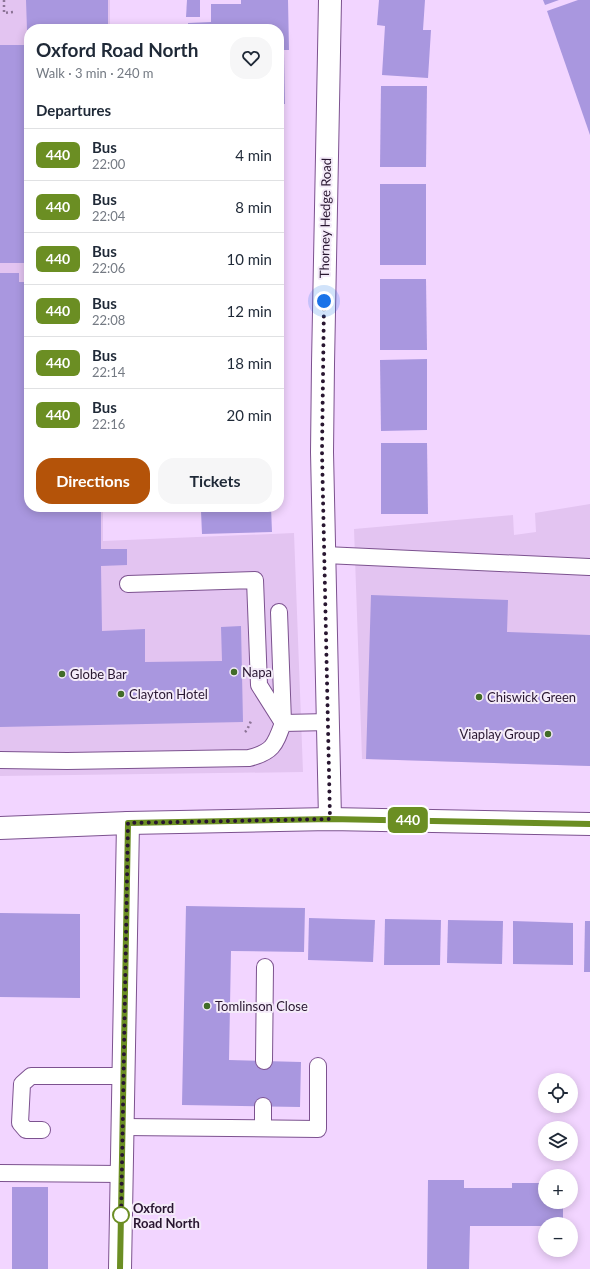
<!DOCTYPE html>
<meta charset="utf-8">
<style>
:root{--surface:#fff;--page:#f6f6f7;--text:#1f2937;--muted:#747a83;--line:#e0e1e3;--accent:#b45309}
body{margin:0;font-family:Lato,sans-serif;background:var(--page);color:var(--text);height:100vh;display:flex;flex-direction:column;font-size:15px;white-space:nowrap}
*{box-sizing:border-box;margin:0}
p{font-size:13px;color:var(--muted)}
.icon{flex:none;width:22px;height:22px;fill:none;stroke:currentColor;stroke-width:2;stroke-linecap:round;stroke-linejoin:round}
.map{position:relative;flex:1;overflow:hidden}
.side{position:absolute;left:24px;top:24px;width:260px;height:488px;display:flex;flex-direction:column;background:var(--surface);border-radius:16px;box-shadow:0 2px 10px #0003}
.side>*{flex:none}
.badge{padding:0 8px;border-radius:6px;font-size:14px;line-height:26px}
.buttons{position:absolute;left:538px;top:1073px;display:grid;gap:8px}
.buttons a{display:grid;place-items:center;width:40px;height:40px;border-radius:50%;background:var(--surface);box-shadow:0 2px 10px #0003;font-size:20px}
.you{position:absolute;width:20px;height:20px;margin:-10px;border:3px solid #fff;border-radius:50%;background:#1a73e8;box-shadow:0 0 0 6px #1a73e833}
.map>.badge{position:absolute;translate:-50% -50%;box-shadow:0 0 0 2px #fff}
h2{padding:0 12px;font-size:15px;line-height:36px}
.round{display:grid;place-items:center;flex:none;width:42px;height:42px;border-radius:16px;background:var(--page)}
.overview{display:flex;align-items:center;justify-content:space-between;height:68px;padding:0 12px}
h1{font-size:19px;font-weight:700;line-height:30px}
.cta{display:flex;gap:8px;margin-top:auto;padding:8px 12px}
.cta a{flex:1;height:46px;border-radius:16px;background:var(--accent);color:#fff;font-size:16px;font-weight:700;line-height:46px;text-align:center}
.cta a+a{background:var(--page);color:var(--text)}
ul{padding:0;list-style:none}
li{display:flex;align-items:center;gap:12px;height:52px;padding:0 12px;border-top:1px solid var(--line)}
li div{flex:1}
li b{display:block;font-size:15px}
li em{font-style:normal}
li .badge{min-width:44px;font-weight:700;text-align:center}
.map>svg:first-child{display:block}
.built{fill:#e3c4f1}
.building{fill:#a997df}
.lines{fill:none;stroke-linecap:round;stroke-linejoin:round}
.lane-casing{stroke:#7c528f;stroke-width:18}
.street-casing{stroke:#7c528f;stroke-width:24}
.primary-casing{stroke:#7c528f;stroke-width:24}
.path{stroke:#8c7496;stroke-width:2.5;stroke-dasharray:2 3;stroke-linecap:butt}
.lane{stroke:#fff;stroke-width:16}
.street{stroke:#fff;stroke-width:22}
.primary{stroke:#fff;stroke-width:22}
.line-casing{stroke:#fff;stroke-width:9}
.line{stroke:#6b8e23;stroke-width:6}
.walk{stroke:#281630;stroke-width:4;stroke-dasharray:0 7.2}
.poi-dot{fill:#426c28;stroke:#f4ebf9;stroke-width:1.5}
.stop-dot{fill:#fff;stroke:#6b8e23;stroke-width:2}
.labels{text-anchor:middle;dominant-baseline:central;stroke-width:4;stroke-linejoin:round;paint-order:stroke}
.street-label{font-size:13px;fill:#281630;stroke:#f4ebf9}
.poi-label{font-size:13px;fill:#281630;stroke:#f4ebf9;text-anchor:start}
.stop-label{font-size:13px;font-weight:bold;fill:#281630;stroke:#f4ebf9;text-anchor:start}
</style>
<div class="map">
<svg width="590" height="1269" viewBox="0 0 590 1269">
<rect width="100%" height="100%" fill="#f2d5ff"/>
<g class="built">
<path d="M0,0H110V29H29V507H103V541L294,533L303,772L0,776Z"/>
<path d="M590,504V766L362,759L354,529L513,515L514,535L536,532L535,513Z"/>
</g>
<g class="building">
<path d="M26,0H108V25L29,29V30H27Z"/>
<path d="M187,0H200V17H186Z"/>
<path d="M241,0H288L289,50H279V29H188V23L211,22V4H241Z"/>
<path d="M379,0H425L423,30H431L428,78L382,75L385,26L377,25Z"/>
<path d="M543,0H559L545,5Z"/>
<path d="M578,0H590V135L547,11Z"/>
<rect x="0" y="45" width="29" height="218"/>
<path d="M279,53H284L285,104H279Z"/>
<path d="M381,86H427L426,167H380Z"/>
<rect x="279" y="108" width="5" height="55"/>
<rect x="380" y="184" width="46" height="81"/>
<path d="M0,273H19V282H29V507H101V549H127V565L101,566L102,631L145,629V662L222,661L221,627L241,626L243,722L0,727Z"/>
<path d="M380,279H426L427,350H380Z"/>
<path d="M427,359V430L381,431L380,360Z"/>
<path d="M381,443H427L428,514H381Z"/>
<path d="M225,507H271L272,532L202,534L201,511L225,510Z"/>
<path d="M371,595L508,600L507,632L590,635V766L366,759Z"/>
<path d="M186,906L305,908L304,952L231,951L229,1060L301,1062L300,1107L182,1105Z"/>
<path d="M0,913L80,914V998L0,997Z"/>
<path d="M309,918L375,920L373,962L308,960Z"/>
<path d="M385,919L441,920L440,965H384Z"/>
<path d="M448,920L503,921L502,964L447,963Z"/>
<path d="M513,921L573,923V965L513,964Z"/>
<path d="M585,921H590V972H584Z"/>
<path d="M428,1180H464V1188H512V1183H545V1202H563V1224H545V1226H470L469,1269H427Z"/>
<rect x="12" y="1187" width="36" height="82"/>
</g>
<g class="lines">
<g class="lane-casing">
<g id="lane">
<path d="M325,555L589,567"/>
<path d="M128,584L255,580L259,685L283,723"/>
<path d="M279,612L283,722"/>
<path d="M0,760L67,761L249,758C273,752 275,745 283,723L329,722"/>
<path d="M264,1061L265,967"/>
<path d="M123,1127L318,1129V1066"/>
<path d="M263,1128V1106"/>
<path d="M42,1130H26L20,1123L22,1084L31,1076H123"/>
<path d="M0,1173L122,1174"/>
</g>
</g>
<g class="street-casing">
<g id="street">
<path d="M330,0L323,364L322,452L330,819"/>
<path d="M120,1269L128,823"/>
</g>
</g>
<g class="primary-casing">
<path id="primary" d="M0,828L128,823L330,819L590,824"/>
</g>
<g class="path">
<path d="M4,0V13L14,12"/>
<path d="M245,732L247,730L251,721"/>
</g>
<use href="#lane" class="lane"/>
<use href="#street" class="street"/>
<use href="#primary" class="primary"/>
</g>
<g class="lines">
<g class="line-casing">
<path id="line" d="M120,1269L128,823L330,819L590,824"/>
</g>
<use href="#line" class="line"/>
<path class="walk" d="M121,1215V1221L128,823L330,819L322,452L324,301"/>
</g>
<g class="poi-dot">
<circle cx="234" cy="672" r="4"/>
<circle cx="62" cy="674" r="4"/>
<circle cx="121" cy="694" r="4"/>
<circle cx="479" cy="697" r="4"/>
<circle cx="548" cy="734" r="4"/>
<circle cx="207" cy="1006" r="4"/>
</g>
<circle class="stop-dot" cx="121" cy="1215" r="8"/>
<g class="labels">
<g class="street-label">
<text transform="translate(325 218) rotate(-89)">Thorney Hedge Road</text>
</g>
<g class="poi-label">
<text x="242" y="672">Napa</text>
<text x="70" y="674">Globe Bar</text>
<text x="129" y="694">Clayton Hotel</text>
<text x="487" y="697">Chiswick Green</text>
<text x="540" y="734" text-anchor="end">Viaplay Group</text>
<text x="215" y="1006">Tomlinson Close</text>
</g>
<g class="stop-label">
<text x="133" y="1208">Oxford<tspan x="133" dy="15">Road North</tspan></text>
</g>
</g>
</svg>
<div class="buttons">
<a><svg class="icon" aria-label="locate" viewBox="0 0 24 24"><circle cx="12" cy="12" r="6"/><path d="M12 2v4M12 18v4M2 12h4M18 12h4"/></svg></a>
<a><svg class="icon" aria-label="layers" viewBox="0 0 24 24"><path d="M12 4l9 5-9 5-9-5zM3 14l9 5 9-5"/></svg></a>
<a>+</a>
<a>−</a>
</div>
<div class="you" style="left:324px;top:301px"></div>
<b class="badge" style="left:408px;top:820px;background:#6b8e23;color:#fff">440</b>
<section class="side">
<div class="overview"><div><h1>Oxford Road North</h1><p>Walk · 3 min · 240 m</p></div><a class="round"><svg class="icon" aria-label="heart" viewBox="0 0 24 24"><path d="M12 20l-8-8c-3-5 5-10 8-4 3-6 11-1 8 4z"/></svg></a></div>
<h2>Departures</h2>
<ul>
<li><span class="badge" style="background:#6b8e23;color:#fff">440</span><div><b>Bus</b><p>22:00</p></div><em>4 min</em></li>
<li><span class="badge" style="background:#6b8e23;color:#fff">440</span><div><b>Bus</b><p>22:04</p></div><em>8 min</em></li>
<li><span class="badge" style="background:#6b8e23;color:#fff">440</span><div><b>Bus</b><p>22:06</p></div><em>10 min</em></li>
<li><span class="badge" style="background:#6b8e23;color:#fff">440</span><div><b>Bus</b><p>22:08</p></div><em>12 min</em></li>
<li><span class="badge" style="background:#6b8e23;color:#fff">440</span><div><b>Bus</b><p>22:14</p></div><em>18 min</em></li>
<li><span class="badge" style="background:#6b8e23;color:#fff">440</span><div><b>Bus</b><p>22:16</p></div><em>20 min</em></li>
</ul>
<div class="cta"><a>Directions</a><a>Tickets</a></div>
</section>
</div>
